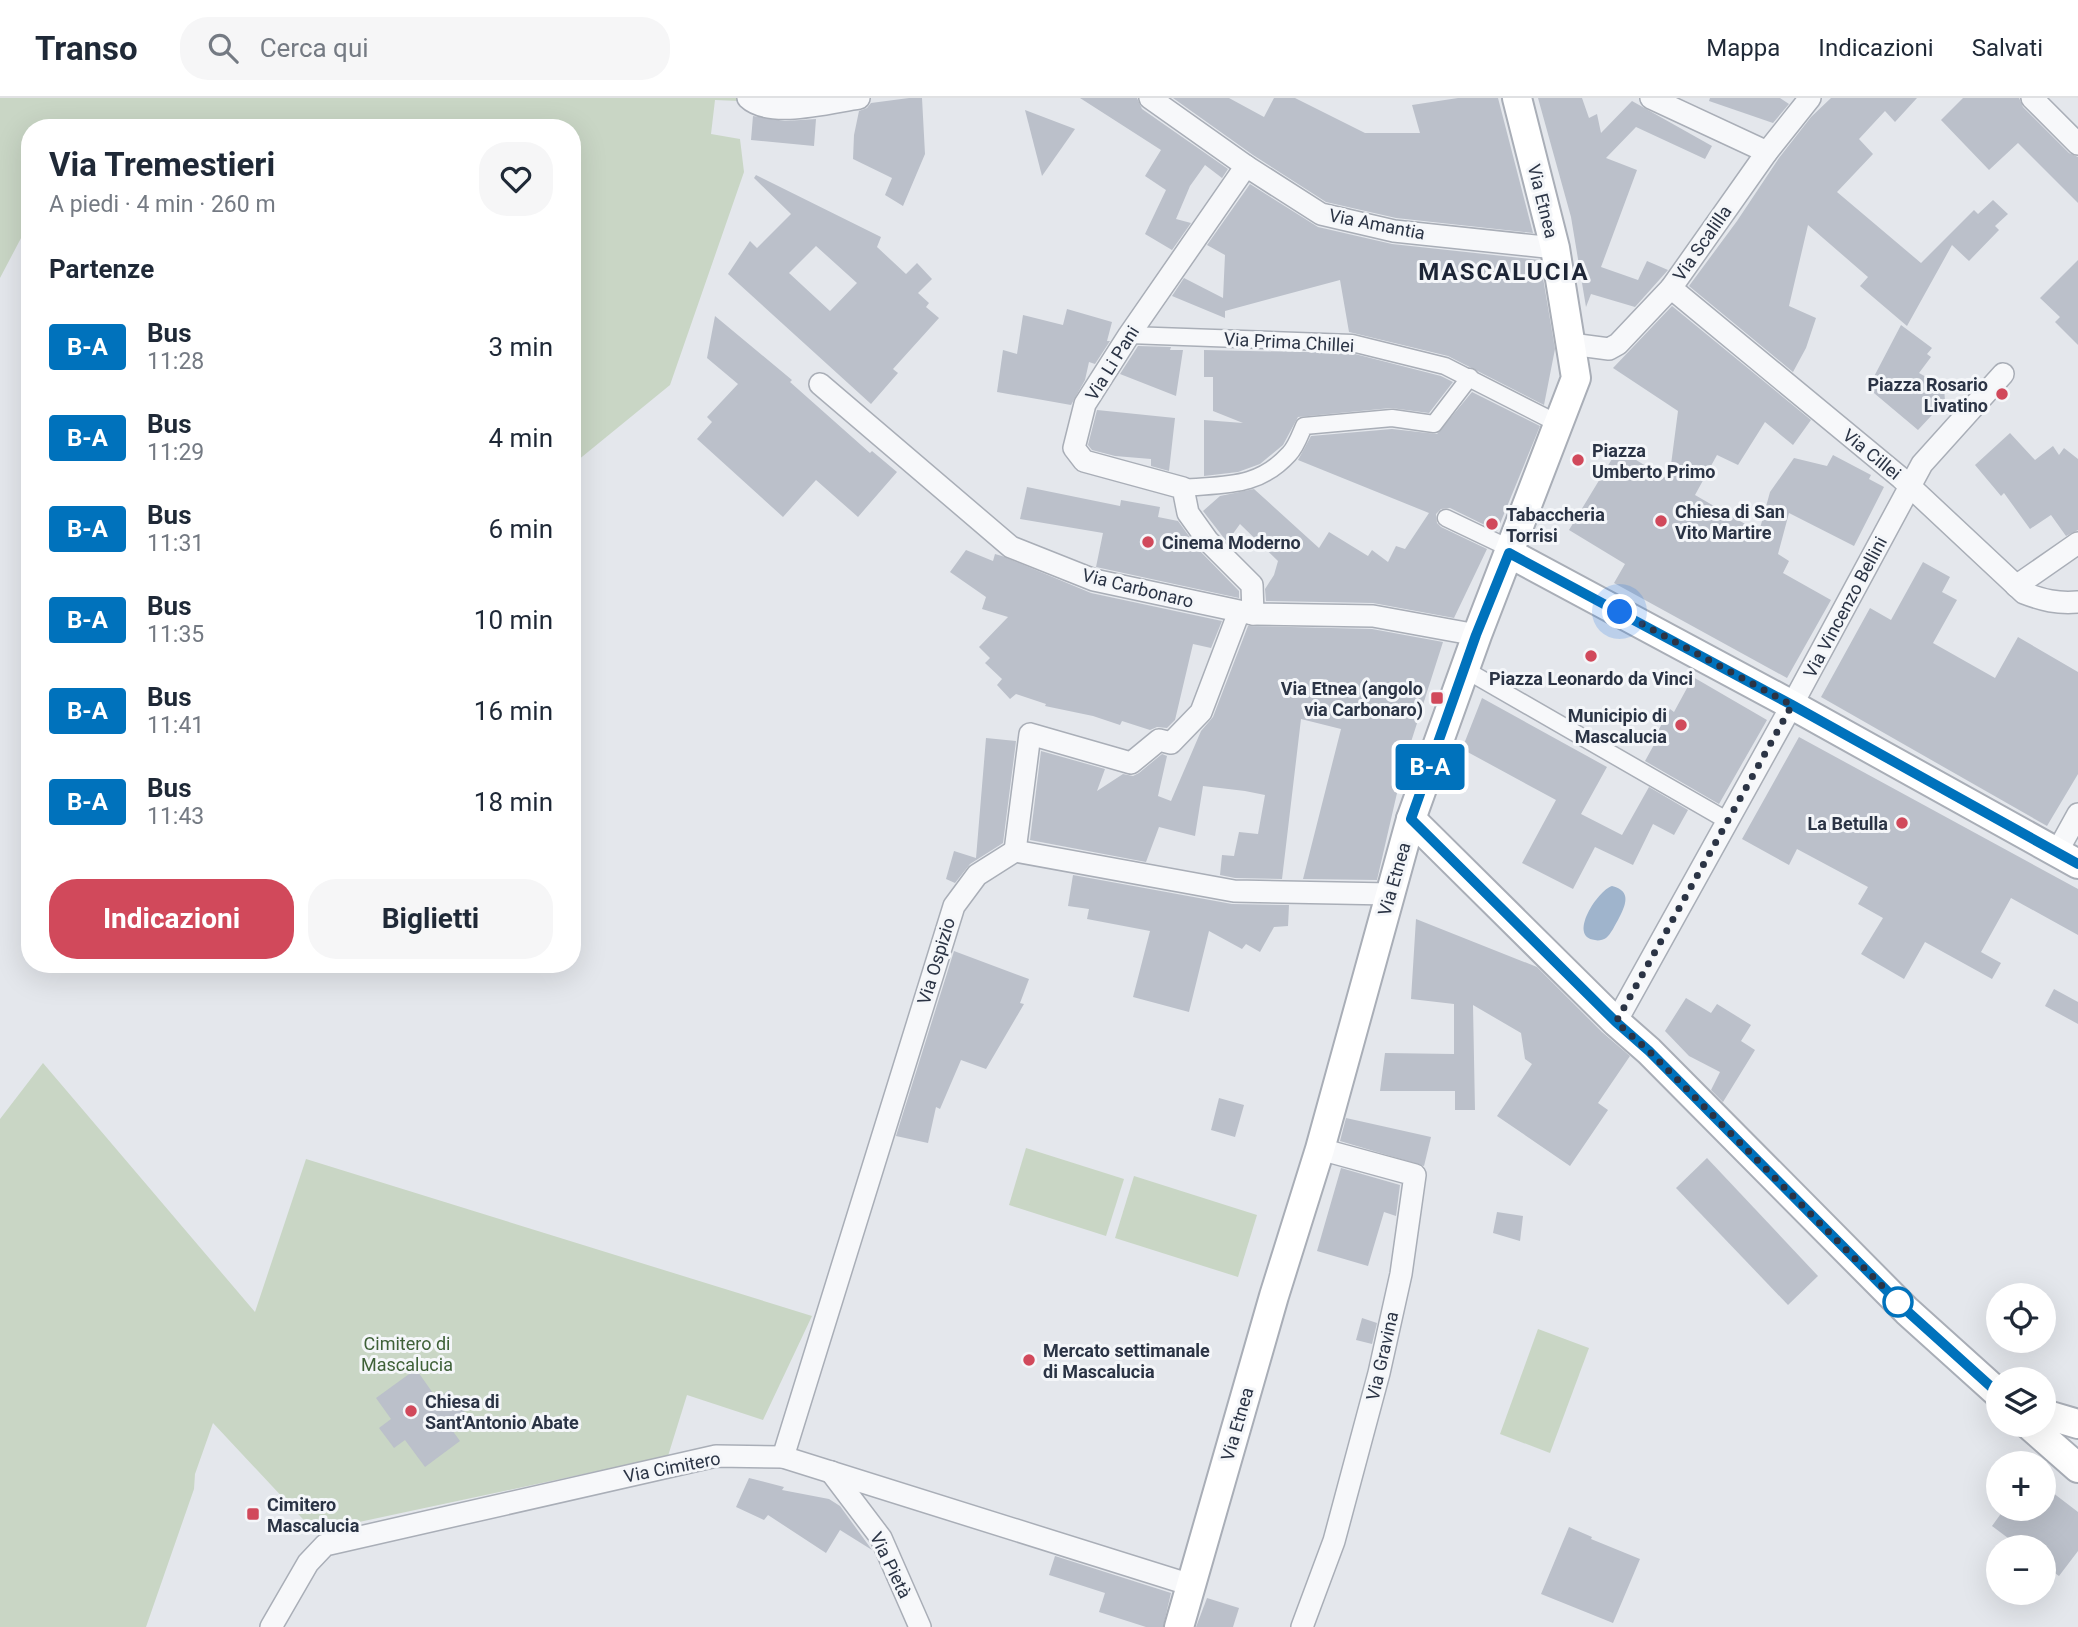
<!DOCTYPE html>
<html lang="it">
<meta charset="utf-8">
<style>
:root{--surface:#fff;--page:#f6f6f7;--text:#1f2937;--muted:#747a83;--line:#e0e1e3;--accent:#d1495b}
body{margin:0;font-family:Roboto,sans-serif;background:var(--page);color:var(--text);height:100vh;display:flex;flex-direction:column;font-size:26px;white-space:nowrap}
*{box-sizing:border-box;margin:0}
p{font-size:23px;color:var(--muted)}
.icon{flex:none;width:38px;height:38px;fill:none;stroke:currentColor;stroke-width:2;stroke-linecap:round;stroke-linejoin:round}
.map{position:relative;flex:1;overflow:hidden}
.details{position:absolute;left:21px;top:21px;width:560px;height:854px;display:flex;flex-direction:column;background:var(--surface);border-radius:28px;box-shadow:0 7px 28px #0002}
.details>*{flex:none}
.badge{padding:0 14px;border-radius:5px;font-size:24px;line-height:46px}
.tools{position:absolute;left:1986px;top:1185px;display:grid;gap:14px}
.tools a{display:grid;place-items:center;width:70px;height:70px;border-radius:50%;background:var(--surface);box-shadow:0 7px 28px #0002;font-size:35px}
.you{position:absolute;width:35px;height:35px;margin:-18px;border:5px solid #fff;border-radius:50%;background:#1a73e8;box-shadow:0 0 0 10px #1a73e833}
.map>.badge{position:absolute;translate:-50% -50%;box-shadow:0 0 0 4px #fff}
h2{padding:0 28px;font-size:26px;line-height:63px}
.round{display:grid;place-items:center;flex:none;width:74px;height:74px;border-radius:28px;background:var(--page)}
.head{display:flex;align-items:center;justify-content:space-between;height:119px;padding:0 28px}
h1{font-size:33px;font-weight:700;line-height:52px}
.primary-button{display:flex;gap:14px;margin-top:auto;padding:14px 28px}
.primary-button a{flex:1;height:80px;border-radius:28px;background:var(--accent);color:#fff;font-size:28px;font-weight:700;line-height:80px;text-align:center}
.primary-button a+a{background:var(--page);color:var(--text)}
ul{padding:0;list-style:none}
li{display:flex;align-items:center;gap:21px;height:91px;padding:0 28px}
li div{flex:1}
li b{display:block;font-size:26px}
li em{font-style:normal}
li .badge{min-width:77px;font-weight:700;text-align:center}
header{display:flex;align-items:center;gap:42px;box-sizing:border-box;height:98px;padding:0 35px;background:var(--surface);border-bottom:2px solid var(--line)}
header strong{font-size:33px}
nav{display:flex;gap:38px;margin-inline-start:auto;font-size:24px}
.search{width:490px;height:63px;background:var(--page);display:flex;align-items:center;gap:18px;box-sizing:border-box;padding:0 24px;border-radius:28px;color:var(--muted);font-size:26px}
.map>svg:first-child{display:block}
.green{fill:#c9d6c5}
.water{fill:#9fb4cc}
.building{fill:#bbc0ca;fill-rule:evenodd}
.lines{fill:none;stroke-linecap:round;stroke-linejoin:round}
.pedestrian-casing{stroke:#a9aeb7;stroke-width:19}
.minor-casing{stroke:#a9aeb7;stroke-width:24}
.secondary-casing{stroke:#a9aeb7;stroke-width:32}
.pedestrian{stroke:#f7f8fa;stroke-width:16}
.minor{stroke:#f7f8fa;stroke-width:21}
.secondary{stroke:#fff;stroke-width:28}
.line-casing{stroke:#fff;stroke-width:16}
.line{stroke:#0072bc;stroke-width:10}
.walk{stroke:#2b3445;stroke-width:7;stroke-dasharray:0 12.6}
.poi-dot{fill:#d1495b;stroke:#f4f6f9;stroke-width:2.5}
.stop-dot{fill:#fff;stroke:#0072bc;stroke-width:3.5}
.labels{text-anchor:middle;dominant-baseline:central;stroke-width:6;stroke-linejoin:round;paint-order:stroke}
.street-label{font-size:18px;fill:#2b3445;stroke:#f4f6f9}
.poi-label{font-size:18px;font-weight:bold;fill:#2b3445;stroke:#f4f6f9;text-anchor:start}
.park-label{font-size:18px;fill:#3f6138;stroke:#f4f6f9}
.district-label{font-size:24px;font-weight:bold;letter-spacing:2px;fill:#1d2536;stroke:#f4f6f9}
</style>
<header>
<strong>Transo</strong>
<div class="search"><svg class="icon" aria-label="search" viewBox="0 0 24 24"><circle cx="10" cy="10" r="6"/><path d="M15 15l6 6"/></svg>Cerca qui</div>
<nav><a>Mappa</a><a>Indicazioni</a><a>Salvati</a></nav>
</header>
<div class="map">
<svg width="2078" height="1529" viewBox="0 0 2078 1529">
<rect width="100%" height="100%" fill="#e4e7ec"/>
<g class="green">
<path d="M0,0H737L739,3L715,2L711,36L740,41L744,74L670,287L572,367V30H30V123L0,180Z"/>
<path d="M43,965L255,1214L306,1061L812,1218L763,1322L687,1297L668,1358L331,1430L322,1425L321,1433L315,1434L213,1325L195,1376L194,1391L146,1529H0V1021Z"/>
<path d="M1026,1050L1124,1081L1106,1138L1009,1107Z"/>
<path d="M1134,1078L1257,1117L1238,1179L1115,1140Z"/>
<path d="M1538,1231L1589,1250L1550,1355L1500,1336Z"/>
</g>
<path class="water" d="M1612,788C1632,793 1626,807 1618,822C1615,827 1611,836 1606,840C1603,842 1598,843 1595,842C1567,839 1598,792 1612,788Z"/>
<g class="building">
<path d="M909,0H922L925,56L903,108L885,97L892,80L853,61L854,37L859,13L867,10L871,5Z"/>
<path d="M1080,0H1137L1142,11L1228,71L1222,80L1205,67L1190,88L1176,121L1191,125L1172,152L1145,136L1166,92L1145,78L1161,52Z"/>
<path d="M1173,0H1229L1264,19L1274,0H1295L1365,35H1420L1412,7L1458,0H1498L1533,135L1396,120L1326,104L1253,57Z"/>
<path d="M1538,0H1582L1589,20L1597,16L1601,35L1632,3L1712,48L1705,61L1636,29L1606,60L1637,72L1601,169L1638,182L1647,163L1668,172L1635,209L1591,196L1586,209L1571,119Z"/>
<path d="M1710,0H1780L1789,6L1773,25L1709,3Z"/>
<path d="M1831,0H1917L1895,24L1885,13L1859,41L1873,56L1837,94L1921,165L1974,112L1978,116L1993,102L2008,116L1995,128L1999,132L1969,163L1952,147L1907,228L1860,188L1868,179L1808,127L1789,208L1816,220L1806,250L1793,274L1689,188L1737,123L1779,60L1811,19Z"/>
<path d="M1963,0H2019L2023,9L2069,55L2078,59V105L2018,45L1989,72L1941,22Z"/>
<path d="M1025,12L1075,31L1042,78Z"/>
<path d="M753,18L785,23L816,21L814,48L751,42Z"/>
<path d="M756,77L881,139L877,149L906,176L917,165L932,181L918,195L929,205L926,209L939,220L893,271L898,275L871,306L728,176L750,143L757,150L791,116L754,80ZM816,148L857,185L830,213L789,175Z"/>
<path d="M1250,86L1318,129L1392,146L1540,162L1555,251L1544,307L1448,258L1349,234L1340,182L1225,213V220L1172,198L1184,180L1223,200L1225,157L1207,147Z"/>
<path d="M2078,162V247L2055,224L2060,219L2040,200Z"/>
<path d="M1672,208L1811,322L1793,347L1765,324L1738,367L1717,357L1695,397L1759,434L1770,394L1794,360L1827,368L1833,357L1871,377L1869,381L1884,389L1854,448L1789,415L1778,456L1789,463L1783,475L1831,502L1787,580L1614,485L1625,466L1569,432L1618,351L1669,382L1678,313L1613,270Z"/>
<path d="M1067,211L1112,224L1107,243H1110L1095,266L1089,264L1085,282L1071,307L997,294L1003,252L1017,256L1023,217L1063,227Z"/>
<path d="M715,218L792,282L790,284L870,355L872,353L897,374L858,419L816,382L783,419L697,341L712,324L707,319L738,286L707,260Z"/>
<path d="M1901,227L1932,250L1927,256L1931,259L1919,275L1944,289L1945,303L1918,332L1868,290Z"/>
<path d="M1138,248L1171,249L1170,252H1183L1176,298L1120,276Z"/>
<path d="M1204,252L1351,255L1441,278L1453,284L1429,315L1391,310L1298,319L1283,347L1260,366L1238,374L1204,378V322L1243,325L1213,313V279H1204Z"/>
<path d="M1472,294L1540,328L1497,433L1450,410L1441,411L1436,416L1437,425L1441,429L1487,451L1454,520L1373,505L1266,503L1265,491L1274,477L1278,463L1240,426L1227,444L1203,413L1220,398L1254,391L1319,450L1329,434L1368,458L1372,452L1388,464L1396,448L1405,451L1429,415L1298,362L1311,338L1392,331L1437,336Z"/>
<path d="M1097,312L1175,320L1169,373L1151,368V361L1115,358L1092,352L1088,347Z"/>
<path d="M2010,335L2035,362L2053,348L2059,357L2064,350L2078,361V432L2066,438L2051,417L2030,431L2004,395L2001,398L1975,367Z"/>
<path d="M1027,389L1120,408L1121,402L1160,409L1158,419L1178,423L1199,452L1239,493V500L1096,469L1103,435L1020,421Z"/>
<path d="M966,452L993,463L995,456L1002,458L1091,495L1222,523L1211,550L1193,546L1175,622L1167,630L1157,629L1150,632L1122,623L1120,627L1093,618L1045,608L1046,606L1016,596L1010,601L997,587L1002,581L985,565L990,560L979,549L1008,519L982,511L986,499L950,474Z"/>
<path d="M1923,464L1950,479L1942,494L1957,502L1933,545L1995,580L2018,539L2078,574V676L2047,728L1821,599L1870,510L1891,522Z"/>
<path d="M1248,528L1372,531L1443,544L1403,669L1377,782L1303,781L1341,631L1301,621L1282,781L1235,780L1220,777L1222,757L1234,758L1239,734L1258,736L1265,697L1245,693L1203,688L1195,738L1159,729L1146,764L1030,742L1041,653L1105,671L1097,693L1123,676L1133,678L1139,675L1162,656L1167,658L1158,698L1171,703L1201,633L1213,619Z"/>
<path d="M1693,579L1767,622L1719,706L1645,663L1661,634L1658,633L1670,611L1674,614Z"/>
<path d="M1482,600L1607,669L1581,716L1622,737L1649,689L1688,712L1674,737L1653,726L1633,767L1595,749L1573,791L1522,765L1556,702L1462,651Z"/>
<path d="M1799,639L2078,791V837L2011,800L1981,854L2001,865L1992,881L1925,844L1904,881L1861,856L1883,820L1858,806L1868,789L1797,751L1789,767L1742,741Z"/>
<path d="M986,640L1016,643L1003,745L970,766L955,785L946,781L954,753L976,760Z"/>
<path d="M1073,777L1232,806L1289,807L1288,828L1274,829L1260,854L1246,846L1242,851L1209,833L1189,914L1133,899L1150,833L1087,821L1089,811L1068,808Z"/>
<path d="M1416,821L1537,869L1602,934L1630,958L1598,1005L1608,1012L1570,1068L1497,1018L1532,966L1525,961L1521,935L1473,907L1475,1012H1455V993H1380L1385,955L1454,956V906L1411,901Z"/>
<path d="M954,853L1029,881L1020,905L1024,906L986,971L961,962L940,1011L936,1009L928,1045L896,1038Z"/>
<path d="M2054,891L2078,904V926L2045,908Z"/>
<path d="M1686,900L1711,915L1717,906L1751,927L1741,943L1755,952L1723,1004L1711,992L1720,974L1689,958L1665,933Z"/>
<path d="M1219,1000L1244,1007L1235,1039L1211,1032Z"/>
<path d="M1346,1020L1431,1039L1424,1068L1340,1043Z"/>
<path d="M1707,1060L1818,1178L1788,1207L1676,1090Z"/>
<path d="M1341,1070L1400,1087L1396,1118L1384,1114L1368,1168L1317,1153Z"/>
<path d="M1497,1114L1523,1118L1520,1143L1493,1135Z"/>
<path d="M1362,1220L1377,1225L1372,1246L1356,1242Z"/>
<path d="M416,1271L437,1301L449,1292L469,1320L452,1332L460,1343L425,1369L405,1342L394,1350L379,1330L391,1321L376,1300Z"/>
<path d="M749,1380L784,1389L782,1392L829,1401L840,1408L872,1452L840,1432L826,1455L768,1417L764,1422L736,1409Z"/>
<path d="M2044,1388L2078,1414V1453L2059,1478L2044,1467V1449H2020L1992,1428L2005,1410H2044Z"/>
<path d="M1569,1429L1592,1439L1591,1441L1640,1461L1613,1525L1541,1496Z"/>
<path d="M1055,1458L1171,1495L1163,1529H1146L1099,1514L1105,1495L1049,1477Z"/>
<path d="M1207,1500L1239,1510L1233,1529H1196Z"/>
</g>
<g class="lines">
<g class="pedestrian-casing">
<g id="pedestrian">
<path d="M1129,237L1352,245L1445,268L1559,326"/>
<path d="M1183,390C1226,386 1258,390 1289,356C1296,349 1300,337 1304,328L1392,320L1434,326L1470,279"/>
<path d="M1446,420L1511,451"/>
<path d="M1464,571L1728,723"/>
</g>
</g>
<g class="minor-casing">
<g id="minor">
<path d="M748,0C770,21 831,4 859,0"/>
<path d="M1150,0L1246,68L1321,116L1394,133L1555,150"/>
<path d="M1651,0L1767,54"/>
<path d="M2032,0L2078,46"/>
<path d="M1246,68L1129,237L1085,306L1074,350L1084,363L1183,390L1188,415L1208,443L1252,487L1253,516"/>
<path d="M1671,190L1901,380L2024,495C2042,502 2058,506 2078,504"/>
<path d="M1571,246L1609,251L1618,246L1671,190L1767,54L1810,0"/>
<path d="M820,286L1011,449L1094,482L1253,516L1373,518L1477,537"/>
<path d="M2016,488L2078,445"/>
<path d="M1015,753L1030,636L1131,665L1159,642L1171,645L1201,614L1239,514"/>
<path d="M2057,754L2078,716"/>
<path d="M1616,924L1792,607L1922,366L2003,276"/>
<path d="M783,1359L954,808L977,777L1015,753L1234,793L1390,796"/>
<path d="M831,1374L881,1440L920,1529"/>
<path d="M271,1529L308,1465L325,1447L716,1358L783,1359L1191,1487"/>
<path d="M1302,1529L1334,1443L1379,1275L1401,1176L1415,1077L1320,1051"/>
</g>
</g>
<g class="secondary-casing">
<g id="secondary">
<path d="M1509,455L1792,607L2078,766"/>
<path d="M1411,721L1616,924L1649,953L1907,1213L1998,1295"/>
<path d="M2044,1316L2078,1326"/>
<path d="M2028,1326L2078,1370"/>
<path d="M1179,1529L1274,1198L1320,1051L1411,721L1477,537L1576,280L1555,150L1517,0"/>
</g>
</g>
<use href="#pedestrian" class="pedestrian"/>
<use href="#minor" class="minor"/>
<use href="#secondary" class="secondary"/>
</g>
<g class="lines">
<g class="line-casing">
<path id="line" d="M1998,1295L1907,1213L1649,953L1616,924L1411,721L1476,537L1509,455L1792,607L2078,766"/>
</g>
<use href="#line" class="line"/>
<path class="walk" d="M1620,514L1792,607L1616,924L1649,953L1898,1204"/>
</g>
<g class="poi-dot">
<circle cx="2002" cy="296" r="7"/>
<circle cx="1578" cy="362" r="7"/>
<circle cx="1661" cy="423" r="7"/>
<circle cx="1492" cy="426" r="7"/>
<circle cx="1148" cy="444" r="7"/>
<circle cx="1591" cy="558" r="7"/>
<rect x="1430" y="593" width="14" height="14" rx="3.5"/>
<circle cx="1681" cy="627" r="7"/>
<circle cx="1902" cy="725" r="7"/>
<circle cx="1029" cy="1262" r="7"/>
<circle cx="411" cy="1313" r="7"/>
<rect x="246" y="1409" width="14" height="14" rx="3.5"/>
</g>
<circle class="stop-dot" cx="1898" cy="1204" r="14"/>
<g class="labels">
<g class="street-label">
<text transform="translate(1543 103) rotate(76)">Via Etnea</text>
<text transform="translate(1377 126) rotate(11)">Via Amantia</text>
<text transform="translate(1702 145) rotate(-55)">Via Scalilla</text>
<text transform="translate(1289 244) rotate(3)">Via Prima Chillei</text>
<text transform="translate(1112 265) rotate(-58)">Via Li Pani</text>
<text transform="translate(1872 356) rotate(39)">Via Cillei</text>
<text transform="translate(1138 490) rotate(14)">Via Carbonaro</text>
<text transform="translate(1845 509) rotate(-62)">Via Vincenzo Bellini</text>
<text transform="translate(1394 781) rotate(-74)">Via Etnea</text>
<text transform="translate(936 863) rotate(-73)">Via Ospizio</text>
<text transform="translate(1382 1258) rotate(-77)">Via Gravina</text>
<text transform="translate(1237 1326) rotate(-74)">Via Etnea</text>
<text transform="translate(672 1369) rotate(-11)">Via Cimitero</text>
<text transform="translate(891 1467) rotate(64)">Via Pietà</text>
</g>
<g class="poi-label">
<text x="1988" y="286" text-anchor="end">Piazza Rosario<tspan x="1988" dy="21">Livatino</tspan></text>
<text x="1592" y="352">Piazza<tspan x="1592" dy="21">Umberto Primo</tspan></text>
<text x="1675" y="413">Chiesa di San<tspan x="1675" dy="21">Vito Martire</tspan></text>
<text x="1506" y="416">Tabaccheria<tspan x="1506" dy="21">Torrisi</tspan></text>
<text x="1162" y="444">Cinema Moderno</text>
<text x="1591" y="580" text-anchor="middle">Piazza Leonardo da Vinci</text>
<text x="1423" y="590" text-anchor="end">Via Etnea (angolo<tspan x="1423" dy="21">via Carbonaro)</tspan></text>
<text x="1667" y="617" text-anchor="end">Municipio di<tspan x="1667" dy="21">Mascalucia</tspan></text>
<text x="1888" y="725" text-anchor="end">La Betulla</text>
<text x="1043" y="1252">Mercato settimanale<tspan x="1043" dy="21">di Mascalucia</tspan></text>
<text x="425" y="1303">Chiesa di<tspan x="425" dy="21">Sant'Antonio Abate</tspan></text>
<text x="267" y="1406">Cimitero<tspan x="267" dy="21">Mascalucia</tspan></text>
</g>
<g class="park-label">
<text x="407" y="1245">Cimitero di<tspan x="407" dy="21">Mascalucia</tspan></text>
</g>
<g class="district-label">
<text x="1504" y="174">MASCALUCIA</text>
</g>
</g>
</svg>
<div class="tools">
<a><svg class="icon" aria-label="locate" viewBox="0 0 24 24"><circle cx="12" cy="12" r="6"/><path d="M12 2v4M12 18v4M2 12h4M18 12h4"/></svg></a>
<a><svg class="icon" aria-label="layers" viewBox="0 0 24 24"><path d="M12 4l9 5-9 5-9-5zM3 14l9 5 9-5"/></svg></a>
<a>+</a>
<a>−</a>
</div>
<div class="you" style="left:1620px;top:514px"></div>
<b class="badge" style="left:1430px;top:669px;background:#0072bc;color:#fff">B-A</b>
<section class="details">
<div class="head"><div><h1>Via Tremestieri</h1><p>A piedi · 4 min · 260 m</p></div><a class="round"><svg class="icon" aria-label="heart" viewBox="0 0 24 24"><path d="M12 20l-8-8c-3-5 5-10 8-4 3-6 11-1 8 4z"/></svg></a></div>
<h2>Partenze</h2>
<ul>
<li><span class="badge" style="background:#0072bc;color:#fff">B-A</span><div><b>Bus</b><p>11:28</p></div><em>3 min</em></li>
<li><span class="badge" style="background:#0072bc;color:#fff">B-A</span><div><b>Bus</b><p>11:29</p></div><em>4 min</em></li>
<li><span class="badge" style="background:#0072bc;color:#fff">B-A</span><div><b>Bus</b><p>11:31</p></div><em>6 min</em></li>
<li><span class="badge" style="background:#0072bc;color:#fff">B-A</span><div><b>Bus</b><p>11:35</p></div><em>10 min</em></li>
<li><span class="badge" style="background:#0072bc;color:#fff">B-A</span><div><b>Bus</b><p>11:41</p></div><em>16 min</em></li>
<li><span class="badge" style="background:#0072bc;color:#fff">B-A</span><div><b>Bus</b><p>11:43</p></div><em>18 min</em></li>
</ul>
<div class="primary-button"><a>Indicazioni</a><a>Biglietti</a></div>
</section>
</div>
